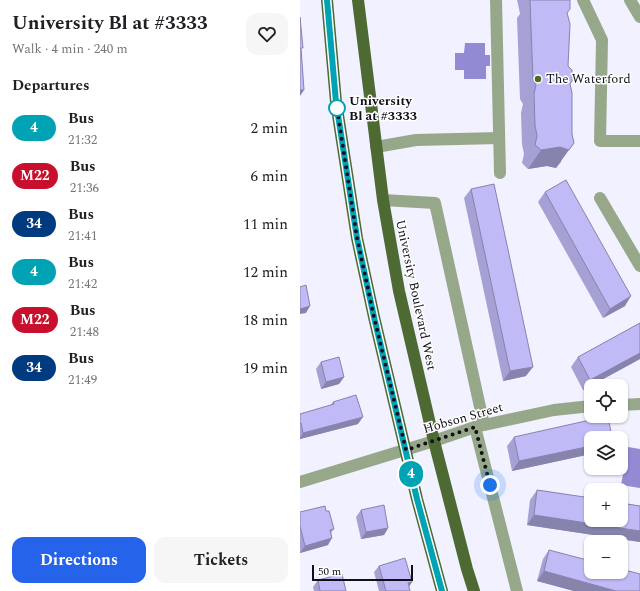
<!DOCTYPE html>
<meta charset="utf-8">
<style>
:root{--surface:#fff;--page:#f6f6f6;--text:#202124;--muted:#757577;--accent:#2563eb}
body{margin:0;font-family:Spectral,serif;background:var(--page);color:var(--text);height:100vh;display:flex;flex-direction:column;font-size:15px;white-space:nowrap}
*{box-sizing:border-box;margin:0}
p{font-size:13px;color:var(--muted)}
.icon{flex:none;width:22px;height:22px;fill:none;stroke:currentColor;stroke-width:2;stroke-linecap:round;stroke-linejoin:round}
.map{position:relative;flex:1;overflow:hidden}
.details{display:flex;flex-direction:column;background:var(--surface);width:300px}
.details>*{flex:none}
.badge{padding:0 8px;border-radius:13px;font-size:14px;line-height:26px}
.tools{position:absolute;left:284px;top:379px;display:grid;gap:8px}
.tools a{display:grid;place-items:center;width:44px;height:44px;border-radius:8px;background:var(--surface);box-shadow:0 1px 3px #0004;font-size:20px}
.scale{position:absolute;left:12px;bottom:10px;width:101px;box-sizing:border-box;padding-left:4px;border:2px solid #100f1a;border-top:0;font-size:11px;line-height:14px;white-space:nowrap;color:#100f1a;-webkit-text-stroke:3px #fff;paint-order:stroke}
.you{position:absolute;width:20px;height:20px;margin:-10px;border:3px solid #fff;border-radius:50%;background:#1a73e8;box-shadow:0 0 0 6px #1a73e833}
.map>.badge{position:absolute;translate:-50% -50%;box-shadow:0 0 0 2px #fff}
h2{padding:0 12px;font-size:15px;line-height:36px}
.round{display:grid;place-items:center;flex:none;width:42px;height:42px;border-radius:12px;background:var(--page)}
.headline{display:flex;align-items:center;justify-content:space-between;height:68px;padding:0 12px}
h1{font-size:19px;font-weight:700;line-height:30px}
.cta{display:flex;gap:8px;margin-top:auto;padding:8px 12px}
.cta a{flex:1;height:46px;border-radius:12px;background:var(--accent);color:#fff;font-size:16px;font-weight:700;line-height:46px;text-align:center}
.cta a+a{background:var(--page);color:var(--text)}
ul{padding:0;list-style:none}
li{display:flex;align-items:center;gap:12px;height:48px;padding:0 12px}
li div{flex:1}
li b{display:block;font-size:15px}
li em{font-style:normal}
li .badge{min-width:44px;font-weight:700;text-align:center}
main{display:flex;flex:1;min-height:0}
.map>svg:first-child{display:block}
.water{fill:#928ad2}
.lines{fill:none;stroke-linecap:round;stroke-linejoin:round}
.minor{stroke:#97a88a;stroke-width:12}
.major{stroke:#4c6a32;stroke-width:12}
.wall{fill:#a5a1d4}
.shaded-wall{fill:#8683ad}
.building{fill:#c0bbf7;stroke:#8683ad}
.line-casing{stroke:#fff;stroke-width:9}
.line{stroke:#00a3b4;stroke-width:6}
.walk{stroke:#100f1a;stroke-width:4;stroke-dasharray:0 7.2}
.poi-dot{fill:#486c24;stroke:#fff;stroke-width:1.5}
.stop-dot{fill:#fff;stroke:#00a3b4;stroke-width:2}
.labels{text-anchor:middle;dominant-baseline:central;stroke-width:3;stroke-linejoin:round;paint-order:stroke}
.poi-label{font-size:13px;fill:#100f1a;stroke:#fff;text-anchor:start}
.stop-label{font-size:13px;font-weight:bold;fill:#100f1a;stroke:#fff;text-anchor:start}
.street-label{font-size:13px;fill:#100f1a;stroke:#fff}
</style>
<main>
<section class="details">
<div class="headline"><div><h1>University Bl at #3333</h1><p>Walk · 4 min · 240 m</p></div><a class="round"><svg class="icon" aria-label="heart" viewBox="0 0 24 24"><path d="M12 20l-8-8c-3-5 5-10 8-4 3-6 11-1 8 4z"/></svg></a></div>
<h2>Departures</h2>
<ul>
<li><span class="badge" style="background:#00a3b4;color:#fff">4</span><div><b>Bus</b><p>21:32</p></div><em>2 min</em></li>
<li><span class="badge" style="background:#c8102e;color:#fff">M22</span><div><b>Bus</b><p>21:36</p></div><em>6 min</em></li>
<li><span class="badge" style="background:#003b80;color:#fff">34</span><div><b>Bus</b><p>21:41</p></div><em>11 min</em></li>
<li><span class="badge" style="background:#00a3b4;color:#fff">4</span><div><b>Bus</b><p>21:42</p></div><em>12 min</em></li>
<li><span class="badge" style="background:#c8102e;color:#fff">M22</span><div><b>Bus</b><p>21:48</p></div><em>18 min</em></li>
<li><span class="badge" style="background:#003b80;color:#fff">34</span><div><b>Bus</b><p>21:49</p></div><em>19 min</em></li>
</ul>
<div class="cta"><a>Directions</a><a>Tickets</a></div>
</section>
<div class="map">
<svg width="340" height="591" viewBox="0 0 340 591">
<rect width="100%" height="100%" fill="#f1f1ff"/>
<g class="water">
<path d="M165,43H185V55H190V66H186V79H164V70H155V53H164Z"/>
<path d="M328,447L340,449V488L321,485Z"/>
</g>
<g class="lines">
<g class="minor">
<path d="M196,0L200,173"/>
<path d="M283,0L302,40L300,141H340"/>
<path d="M330,0L340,17"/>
<path d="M76,147L116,140L199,138"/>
<path d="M300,198L340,266"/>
<path d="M83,200L135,203L184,425"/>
<path d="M321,405L340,404"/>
<path d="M175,427L217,591"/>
<path d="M0,482L134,441L175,427L254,410L291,406"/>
</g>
<g class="major">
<path d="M27,0L36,102L57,238L74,317L117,499L142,591"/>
<path d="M58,0L83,200L99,291L134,441L167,569L174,591"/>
</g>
</g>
<g class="wall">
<path d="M217,0H270L267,13L268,66L270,84L261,162L256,168L247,166L228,169L222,163L224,154L222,144L221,113L223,104L220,99L217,18L220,14L218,4Z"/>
<path d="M171,189L226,376L203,381L164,198Z"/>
<path d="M245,192L325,306L303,318L238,202Z"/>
<path d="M340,323V359L283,390L271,367L278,357Z"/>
<path d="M21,362L44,377L39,384L21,389L16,369Z"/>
<path d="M33,402L58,424L0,439V414L31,405Z"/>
<path d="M214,437L291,438V454L212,471L207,446Z"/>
<path d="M237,490L340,506V542L227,525L230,500Z"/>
<path d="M61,510L88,528L84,535L61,539L56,517Z"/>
<path d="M0,512L34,529L31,533L28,545L0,553Z"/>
<path d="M249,550L340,591H274L237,581L243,559Z"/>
<path d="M79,566L112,582L109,587L110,591H79L74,572Z"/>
<path d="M18,580L46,591H14L13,587Z"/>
</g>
<g class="shaded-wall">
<path d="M0,90H4L0,96Z"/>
<path d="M274,143L256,168L247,166L228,169L241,150Z"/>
<path d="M331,296L325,306L303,318L310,309Z"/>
<path d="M10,306L6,313L0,314V309Z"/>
<path d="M340,353V359L283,390L290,380Z"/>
<path d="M233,367L226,376L203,381L210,371Z"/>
<path d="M44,377L39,384L21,389L26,382Z"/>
<path d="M63,417L58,424L0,439V438L3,433Z"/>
<path d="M291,446V454L212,471L219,461Z"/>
<path d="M234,515L340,531V542L227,525Z"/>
<path d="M88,528L84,535L61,539L66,532Z"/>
<path d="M32,538L28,545L0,553L5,546Z"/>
<path d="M244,571L316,591H274L237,581Z"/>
<path d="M112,582L107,589L108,583Z"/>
</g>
<g class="building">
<path d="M230,0H270V9L267,13L270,24L268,66L272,70V81L270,84L272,93V134L274,143L269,150L260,147L241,150L235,145L237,136L235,125L234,94L236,85L233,80Z"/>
<path d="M0,17L3,48H1L4,90H0Z"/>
<path d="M266,180L331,296L310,309L245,192Z"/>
<path d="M194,184L233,367L210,371L171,189Z"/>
<path d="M6,285L10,306L0,309V287Z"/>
<path d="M340,323V353L290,380L278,357Z"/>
<path d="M39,357L44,377L26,382L21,362Z"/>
<path d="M56,395L63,417L3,433L1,423L0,424V414L34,404L33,402Z"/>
<path d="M308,416L312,438H291V446L219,461L214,437Z"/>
<path d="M237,490L291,498V520H321V503L340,506V531L234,515Z"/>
<path d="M84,505L88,528L66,532L61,510Z"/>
<path d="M25,506L26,511H29L34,529L30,530L32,538L5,546L0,526V512Z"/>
<path d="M249,550L291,561V572H321V569L340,574V591H316L244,571Z"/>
<path d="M105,558L112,582L108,583L110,591H86L79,566Z"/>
<path d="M42,574L46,591H20L18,580Z"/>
</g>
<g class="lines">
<g class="line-casing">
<path id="line" d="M27,0L36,102L57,238L74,317L117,499L142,591"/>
</g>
<use href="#line" class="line"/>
<path class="walk" d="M37,108L36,102L57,238L74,317L106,450L175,427L190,485"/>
</g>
<circle class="poi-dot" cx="238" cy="79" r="4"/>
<circle class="stop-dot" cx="37" cy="108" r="8"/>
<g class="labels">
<g class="poi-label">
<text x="246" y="79">The Waterford</text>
</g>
<g class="stop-label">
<text x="49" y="101">University<tspan x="49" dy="15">Bl at #3333</tspan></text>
</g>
<g class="street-label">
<text transform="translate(116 295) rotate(78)">University Boulevard West</text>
<text transform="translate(163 418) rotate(-16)">Hobson Street</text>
</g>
</g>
</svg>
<div class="tools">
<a><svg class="icon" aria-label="locate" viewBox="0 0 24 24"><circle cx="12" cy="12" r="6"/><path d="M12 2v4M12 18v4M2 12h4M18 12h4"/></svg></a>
<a><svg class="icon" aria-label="layers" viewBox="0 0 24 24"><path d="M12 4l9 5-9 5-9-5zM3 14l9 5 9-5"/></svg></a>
<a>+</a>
<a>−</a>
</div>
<div class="scale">50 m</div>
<div class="you" style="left:190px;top:485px"></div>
<b class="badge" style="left:111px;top:474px;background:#00a3b4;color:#fff">4</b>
</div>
</main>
